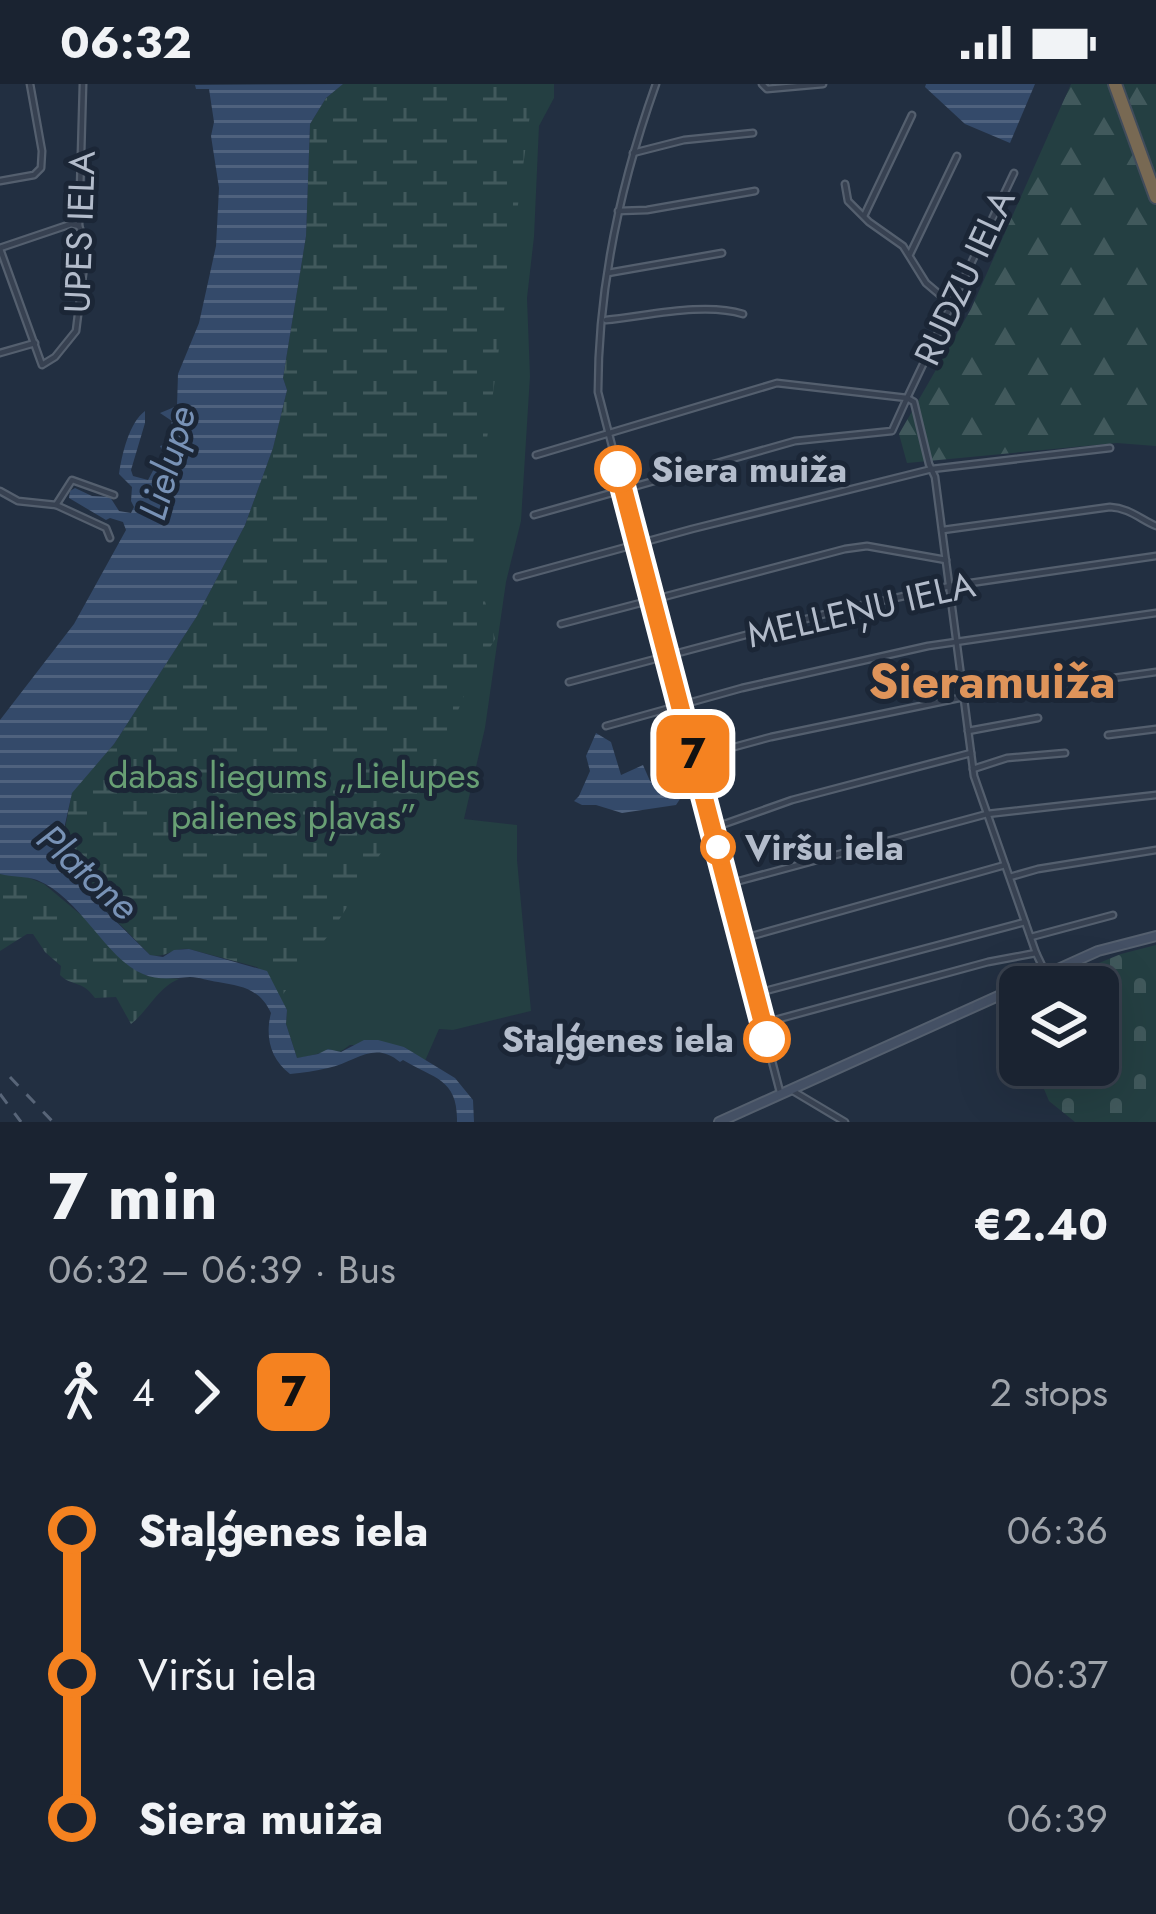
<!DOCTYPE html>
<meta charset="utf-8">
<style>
:root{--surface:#1a2331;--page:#232b39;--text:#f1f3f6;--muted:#9fa4ab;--line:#38404d}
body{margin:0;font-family:Jost,sans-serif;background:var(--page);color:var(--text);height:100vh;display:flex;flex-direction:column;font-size:45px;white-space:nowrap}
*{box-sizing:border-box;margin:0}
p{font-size:39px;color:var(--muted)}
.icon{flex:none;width:66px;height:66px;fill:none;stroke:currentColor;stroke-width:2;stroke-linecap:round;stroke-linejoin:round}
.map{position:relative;height:1038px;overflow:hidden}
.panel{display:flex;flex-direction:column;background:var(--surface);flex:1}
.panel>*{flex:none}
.badge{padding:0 24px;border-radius:18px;font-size:42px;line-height:78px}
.fabs{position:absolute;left:999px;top:882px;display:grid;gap:24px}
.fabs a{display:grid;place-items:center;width:120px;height:120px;border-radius:18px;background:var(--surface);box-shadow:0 12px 48px #0002,0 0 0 3px var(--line);font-size:60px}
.map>.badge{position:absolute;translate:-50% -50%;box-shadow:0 0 0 6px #fff}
.legs{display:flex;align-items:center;gap:18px;height:132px;padding:0 48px;font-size:39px}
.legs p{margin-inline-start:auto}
.headline{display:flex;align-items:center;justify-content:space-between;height:204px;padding:0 48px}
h1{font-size:66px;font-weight:700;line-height:90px}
ul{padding:0 48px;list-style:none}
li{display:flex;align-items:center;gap:42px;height:144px;font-size:45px}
li i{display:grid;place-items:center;width:18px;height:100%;margin:0 15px;background:currentColor}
li i::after{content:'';width:30px;height:30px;margin:-15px;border:9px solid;border-radius:50%;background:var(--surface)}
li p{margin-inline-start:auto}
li:first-child i{background:linear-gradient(#0000 50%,currentColor 0)}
li:last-child i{background:linear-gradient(currentColor 50%,#0000 0)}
.status{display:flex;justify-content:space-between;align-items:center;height:84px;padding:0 60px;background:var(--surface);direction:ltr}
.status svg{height:33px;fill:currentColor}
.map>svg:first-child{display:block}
.green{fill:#243f42}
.forest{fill:url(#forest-firs)}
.wetland{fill:url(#wetland-marsh)}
.cemetery{fill:url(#cemetery-stones)}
.water{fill:url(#water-rules)}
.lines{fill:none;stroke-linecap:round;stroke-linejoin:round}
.street-casing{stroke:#545f6e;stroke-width:9}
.secondary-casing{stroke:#545f6e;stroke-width:12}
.highway-casing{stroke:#414c5b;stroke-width:16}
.street{stroke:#374151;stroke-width:4.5}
.secondary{stroke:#445064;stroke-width:8}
.highway{stroke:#786953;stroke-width:12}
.rail{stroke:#586578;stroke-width:3;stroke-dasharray:12 12;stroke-linecap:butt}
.line-1-casing{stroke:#fff;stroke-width:27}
.line-1{stroke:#f58220;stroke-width:18}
.stop-1-dot{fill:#fff;stroke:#f58220;stroke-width:6}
.labels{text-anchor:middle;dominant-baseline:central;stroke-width:10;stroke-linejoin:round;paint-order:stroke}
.street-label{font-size:36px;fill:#b3bccb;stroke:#1b2636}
.stop-label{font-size:36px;font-weight:bold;fill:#b3bccb;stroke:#1b2636;text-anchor:start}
.park-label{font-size:36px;fill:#689f74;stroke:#1b2636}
.water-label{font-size:39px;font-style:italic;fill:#7892b6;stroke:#1b2636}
.district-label{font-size:48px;font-weight:bold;fill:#df945a;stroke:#1b2636}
</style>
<div class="status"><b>06:32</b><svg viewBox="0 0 49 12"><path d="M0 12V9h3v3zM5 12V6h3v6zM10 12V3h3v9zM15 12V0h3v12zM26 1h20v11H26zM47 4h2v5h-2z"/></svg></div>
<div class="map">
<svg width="1156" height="1038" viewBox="0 0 1156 1038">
<defs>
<pattern id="forest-firs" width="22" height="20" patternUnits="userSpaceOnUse" patternTransform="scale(3)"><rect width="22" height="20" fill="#243f42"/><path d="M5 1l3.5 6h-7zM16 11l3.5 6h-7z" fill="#41595c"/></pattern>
<pattern id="wetland-marsh" width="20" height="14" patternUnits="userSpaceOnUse" patternTransform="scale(3)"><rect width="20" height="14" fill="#243f42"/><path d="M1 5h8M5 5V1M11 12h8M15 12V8" fill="none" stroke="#41595c"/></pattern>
<pattern id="cemetery-stones" width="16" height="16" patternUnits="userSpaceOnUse" patternTransform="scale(3)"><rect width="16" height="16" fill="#243f42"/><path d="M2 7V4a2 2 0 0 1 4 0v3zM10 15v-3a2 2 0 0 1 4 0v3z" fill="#41595c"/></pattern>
<pattern id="water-rules" width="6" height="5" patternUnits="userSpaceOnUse" patternTransform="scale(3)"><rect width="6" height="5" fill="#344a6a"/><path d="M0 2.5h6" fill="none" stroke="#4f627e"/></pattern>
</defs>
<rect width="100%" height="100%" fill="#222f41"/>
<path class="green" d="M343,0H554V14L539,42L534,153L527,214L530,292L521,437L506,498L485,644L464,735L517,741V776L531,927L453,946L439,945L425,977L404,963L350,961L340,968C325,965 313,973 297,974L286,940L287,926L280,914L340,3Z"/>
<path class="forest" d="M1071,0H1156V362L1117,359L907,379L899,350L971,225Z"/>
<g class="wetland">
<path d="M343,0H534L472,468L495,555L469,599L437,679L334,844L280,914L270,895L257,883L189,865C174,863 165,875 150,871L70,789L61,766L72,708L114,660L197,532L245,441L273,364L287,306L283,294L306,152L310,40L326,14Z"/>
<path d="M0,790L27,793L44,800L93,841L107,860L147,892L179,895C157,904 149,926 131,940L116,913L95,914C81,895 72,903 60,891L61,882L45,868L33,850H27L0,867Z"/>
</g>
<path class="cemetery" d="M1156,861V1038H1075L1049,1017L1034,981H1098V903H1040L1121,870Z"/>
<g class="water">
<path d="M343,0L326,14L310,40L306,152L283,294L287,306L273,364L245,441L197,532L114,660L72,709L62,754L64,779L79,801L150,871L163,873L174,866L189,865L267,887L287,926L286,940L297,974L318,970L328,965L341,968L364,956H378L404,963L455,994L473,1016L474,1038H457C458,995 435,995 403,976L400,978C374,956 356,978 328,984C316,987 302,989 290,990C270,975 265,952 271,929C260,905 242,902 218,898C209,897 199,893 190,893C174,894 159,897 143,890C106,875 80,813 37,796C26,792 12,793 0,790V636L74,540L126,446L123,438L110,434L106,436L69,414L70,407L75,404L92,412L110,413L119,427L131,429L134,423L131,417L132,403L119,390C122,370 129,339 145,327V339L131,386L133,392L148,396L163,368L160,362L167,360L172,337L160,329L177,322L178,290L199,239L216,162L219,104L211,52L214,38L209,5H196L195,1Z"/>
<path d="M926,0H1035L1010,59L965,40L925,3Z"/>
<path d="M596,649L611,658L621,691L643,681L650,697L663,701L674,694L684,709L676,721L622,729L596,721H582L574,717L579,712L590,687L586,672Z"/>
</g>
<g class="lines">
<g class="street-casing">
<g id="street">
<path d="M656,0C621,98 598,203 598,308L780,1008"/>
<path d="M762,0L767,5L823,0"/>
<path d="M633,69L684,56L753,49"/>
<path d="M1014,89L907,314L914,318L929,380L935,393L974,692L1036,869L1045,888"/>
<path d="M0,97L34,91L41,84L42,67L30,0"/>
<path d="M845,100L848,117L869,138L903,162L926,199L952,221"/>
<path d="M618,127L647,126L755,107"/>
<path d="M864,132L912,31"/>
<path d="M0,164L71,140L79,142"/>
<path d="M0,165L42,281L55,273L76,247L85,174V158L79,142L83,0"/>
<path d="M910,170L957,72"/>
<path d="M608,189L722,169"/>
<path d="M606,236C647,232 704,218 743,230"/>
<path d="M0,269L35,259"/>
<path d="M0,407L18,417L56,421L106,444L110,454"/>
<path d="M56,421L72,396L114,411"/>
<path d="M534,431L795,357L892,347L907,314L777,299L536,371"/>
<path d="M943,446L1110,423C1129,424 1140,435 1156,442"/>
<path d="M517,493L692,445L932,385L1110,364"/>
<path d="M561,540L845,465L867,462L946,476"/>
<path d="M569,598L840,526L950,502L1156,472"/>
<path d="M1057,602L1156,588"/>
<path d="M606,642L742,604L928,562L1156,529"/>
<path d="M968,647L1038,634"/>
<path d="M1108,651L1156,645"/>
<path d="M694,674L771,653L964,613"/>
<path d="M973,685L1007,674L1065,669"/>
<path d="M713,744L792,716L971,669"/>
<path d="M1010,793L1038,785L1156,766"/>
<path d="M728,800L987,730L1156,711"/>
<path d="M1031,853L1113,831"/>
<path d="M741,855L1005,781"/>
<path d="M758,909L1025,838"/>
<path d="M764,939L988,878L1036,869"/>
<path d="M793,1007L845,1038"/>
</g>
</g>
<g class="secondary-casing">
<path id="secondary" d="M719,1038L1098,867L1156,852"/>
</g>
<g class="highway-casing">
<path id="highway" d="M1115,0L1156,113"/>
</g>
<use href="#street" class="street"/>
<use href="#secondary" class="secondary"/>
<use href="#highway" class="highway"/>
<g class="rail">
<path d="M10,993L53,1038"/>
<path d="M0,1010L21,1038"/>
</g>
</g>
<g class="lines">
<g class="line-1-casing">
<path id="line-1" d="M618,385L767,955"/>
</g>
<use href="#line-1" class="line-1"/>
</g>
<g class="stop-1-dot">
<circle cx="618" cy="385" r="21"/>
<circle cx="718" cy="763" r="15"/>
<circle cx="767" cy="955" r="21"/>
</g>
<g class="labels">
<g class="street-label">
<text transform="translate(79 148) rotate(-88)">UPES IELA</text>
<text transform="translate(964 193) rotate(-65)">RUDZU IELA</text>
<text transform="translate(861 525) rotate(-13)">MELLEŅU IELA</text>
</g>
<g class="stop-label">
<text x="651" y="385">Siera muiža</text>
<text x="745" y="763">Viršu iela</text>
<text x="734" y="955" text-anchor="end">Staļģenes iela</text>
</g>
<g class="park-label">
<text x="294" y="691">dabas liegums „Lielupes<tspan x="294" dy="41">palienes pļavas”</tspan></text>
</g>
<g class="water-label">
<text transform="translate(167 379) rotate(-74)">Lielupe</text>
<text transform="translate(88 788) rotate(42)">Platone</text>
</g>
<g class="district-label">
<text x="992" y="597">Sieramuiža</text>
</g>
</g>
</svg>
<div class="fabs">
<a><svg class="icon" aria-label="layers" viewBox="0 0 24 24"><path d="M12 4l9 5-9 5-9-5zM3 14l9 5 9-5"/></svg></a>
</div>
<b class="badge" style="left:693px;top:670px;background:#f58220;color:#111">7</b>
</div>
<section class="panel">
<div class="headline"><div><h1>7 min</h1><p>06:32 – 06:39 · Bus</p></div><b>€2.40</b></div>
<div class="legs"><svg class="icon" aria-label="walk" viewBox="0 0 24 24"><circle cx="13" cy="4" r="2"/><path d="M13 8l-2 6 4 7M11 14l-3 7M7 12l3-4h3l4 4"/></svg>4<svg class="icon" aria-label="forward" viewBox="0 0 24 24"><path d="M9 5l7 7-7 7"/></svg><b class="badge" style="background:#f58220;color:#111">7</b><p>2 stops</p></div>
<ul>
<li><i style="color:#f58220"></i><b>Staļģenes iela</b><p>06:36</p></li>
<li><i style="color:#f58220"></i><span>Viršu iela</span><p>06:37</p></li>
<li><i style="color:#f58220"></i><b>Siera muiža</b><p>06:39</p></li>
</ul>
</section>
